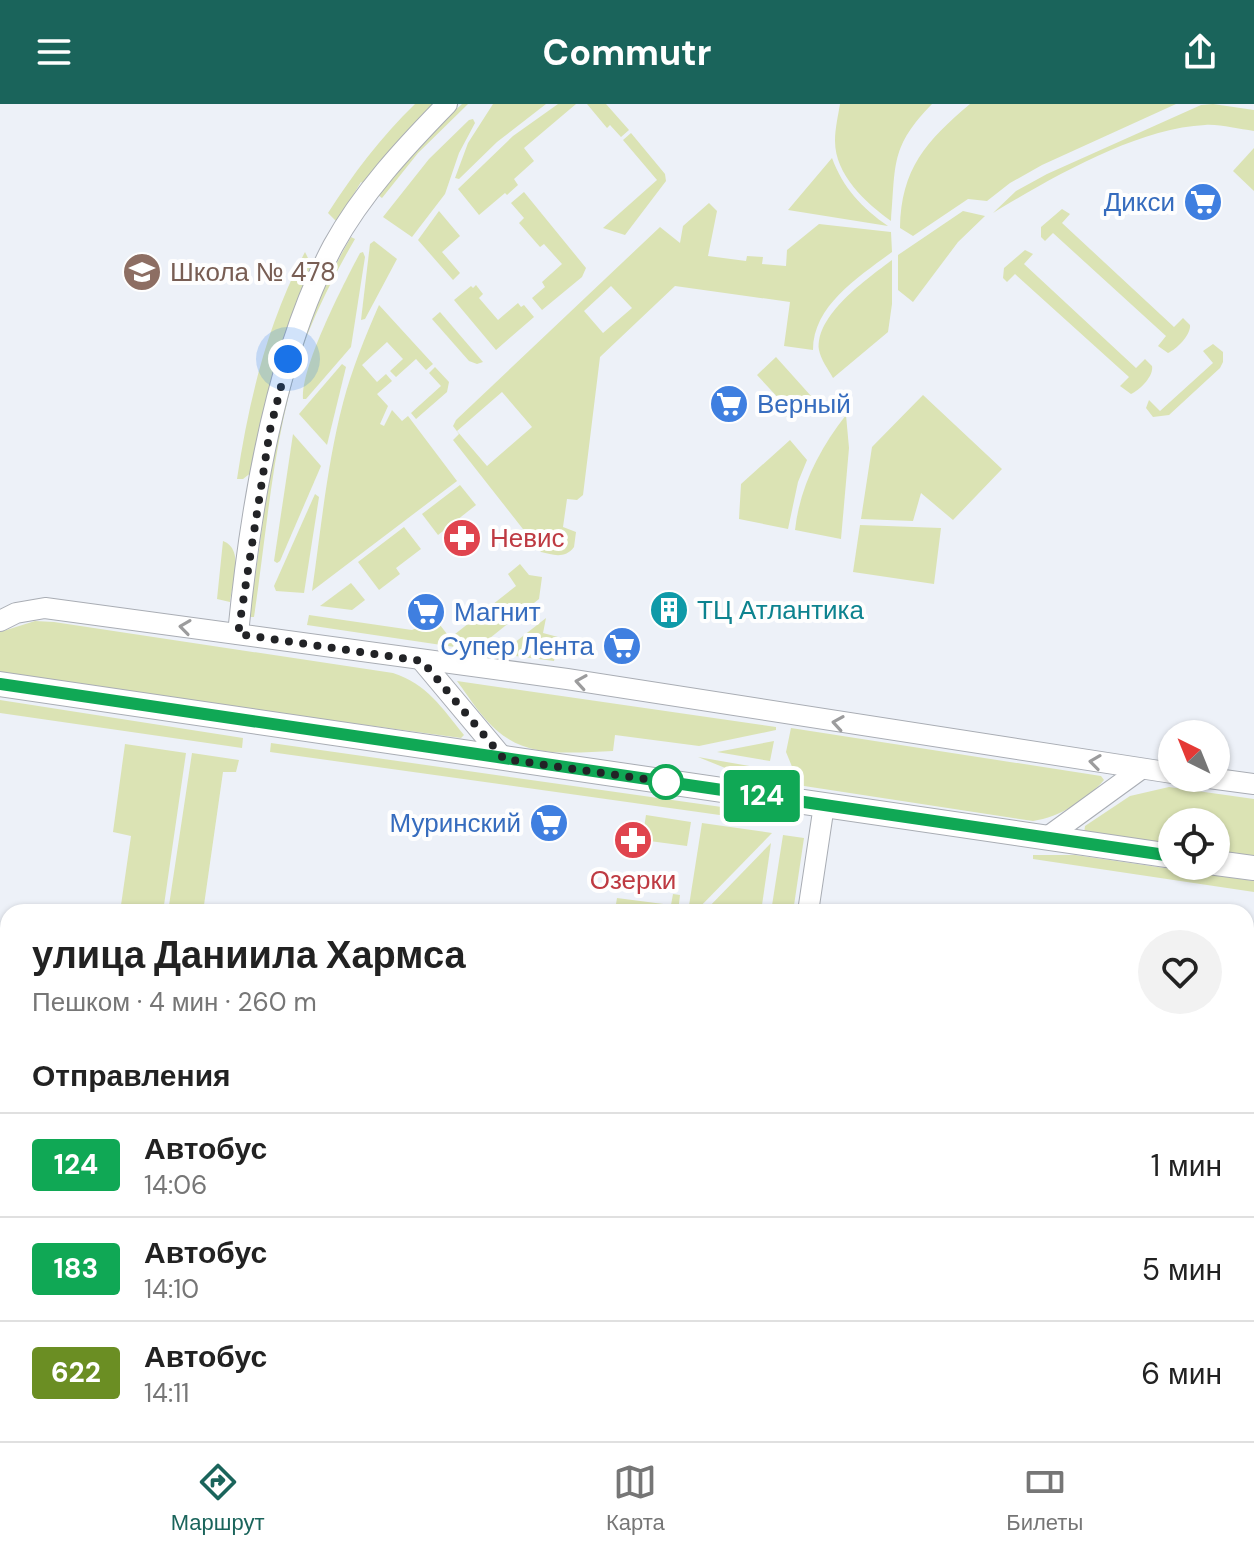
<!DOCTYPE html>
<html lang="ru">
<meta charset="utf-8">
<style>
:root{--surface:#fff;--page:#f2f2f2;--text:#222;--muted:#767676;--line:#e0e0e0;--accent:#1a645b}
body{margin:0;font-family:"DM Sans",sans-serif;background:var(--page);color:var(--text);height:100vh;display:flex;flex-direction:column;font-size:30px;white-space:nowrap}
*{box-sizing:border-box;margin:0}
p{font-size:26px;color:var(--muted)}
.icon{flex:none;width:44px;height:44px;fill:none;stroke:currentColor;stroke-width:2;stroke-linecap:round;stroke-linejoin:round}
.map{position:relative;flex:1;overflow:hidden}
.sheet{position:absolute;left:0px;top:800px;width:1254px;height:538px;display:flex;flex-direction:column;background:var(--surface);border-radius:24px 24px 0 0;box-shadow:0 2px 6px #0004}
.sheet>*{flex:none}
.badge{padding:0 16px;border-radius:6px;font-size:28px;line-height:52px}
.needle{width:52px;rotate:317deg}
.controls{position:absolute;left:1158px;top:616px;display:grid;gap:16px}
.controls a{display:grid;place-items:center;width:72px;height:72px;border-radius:50%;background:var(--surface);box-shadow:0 2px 6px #0004;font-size:40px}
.you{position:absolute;width:40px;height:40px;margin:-20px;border:6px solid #fff;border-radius:50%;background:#1a73e8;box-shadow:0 0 0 12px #1a73e833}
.map>.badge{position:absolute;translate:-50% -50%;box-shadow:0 0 0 4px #fff}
h2{padding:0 32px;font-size:30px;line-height:72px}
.round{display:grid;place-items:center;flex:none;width:84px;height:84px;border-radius:42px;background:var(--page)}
.head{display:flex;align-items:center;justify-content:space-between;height:136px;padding:0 32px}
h1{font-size:38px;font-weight:700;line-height:60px}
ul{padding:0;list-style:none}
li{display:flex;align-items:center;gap:24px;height:104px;padding:0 32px;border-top:2px solid var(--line)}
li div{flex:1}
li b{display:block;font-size:30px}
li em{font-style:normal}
li .badge{min-width:88px;font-weight:700;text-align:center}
header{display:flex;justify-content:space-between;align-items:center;height:104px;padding:0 32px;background:var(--accent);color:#fff;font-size:36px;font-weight:700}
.dock{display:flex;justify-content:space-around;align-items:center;height:112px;border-top:2px solid var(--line);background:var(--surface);font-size:22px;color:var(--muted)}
.dock a{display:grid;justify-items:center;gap:4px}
.dock .on{color:var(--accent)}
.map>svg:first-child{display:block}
.green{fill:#dbe3b4;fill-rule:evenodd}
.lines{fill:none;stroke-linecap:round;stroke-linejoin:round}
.minor-casing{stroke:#a9adb4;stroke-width:22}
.tertiary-casing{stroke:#a9adb4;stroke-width:26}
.minor{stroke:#fff;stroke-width:20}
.tertiary{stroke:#fff;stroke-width:24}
.oneway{stroke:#9c9c9d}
.line-casing{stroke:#fff;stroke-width:18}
.line{stroke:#10a855;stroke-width:12}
.walk{stroke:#222326;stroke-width:8;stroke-dasharray:0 14.4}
.stop-dot{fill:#fff;stroke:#10a855;stroke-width:4}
.labels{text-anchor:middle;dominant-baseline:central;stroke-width:8;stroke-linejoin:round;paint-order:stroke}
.shop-label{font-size:26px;fill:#366cbe;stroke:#fefefe;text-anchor:end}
.education-label{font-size:26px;fill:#785e54;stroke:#fefefe;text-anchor:start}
.health-label{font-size:26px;fill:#be3a42;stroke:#fefefe;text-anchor:start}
.culture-label{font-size:26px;fill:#0d838f;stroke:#fefefe;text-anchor:start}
</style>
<header><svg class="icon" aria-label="menu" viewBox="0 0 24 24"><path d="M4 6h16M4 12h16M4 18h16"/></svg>Commutr<svg class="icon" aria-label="share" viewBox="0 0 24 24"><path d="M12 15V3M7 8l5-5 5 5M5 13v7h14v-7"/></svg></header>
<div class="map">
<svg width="1254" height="1337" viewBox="0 0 1254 1337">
<rect width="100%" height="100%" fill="#edf1f8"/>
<g class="green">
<path d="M415,0H436L364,80L361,78L337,118L328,109C353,70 381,33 415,0Z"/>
<path d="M462,0H468L418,49L382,94L378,91L441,19Z"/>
<path d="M493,0H546L497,38L459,75L455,74L468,39Z"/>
<path d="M558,0H576L524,44L534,57L514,75L518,81L507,91L505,89L479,111L458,85L513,32Z"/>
<path d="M587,0H606L629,26L621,33L610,21L607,24Z"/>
<path d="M840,0H932C890,43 896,60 891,117C866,99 835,71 835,37C835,25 838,12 840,0Z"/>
<path d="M970,0H1176L1042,61L1010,79L987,97L968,95L913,132L900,124C901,65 926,37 970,0Z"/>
<path d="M1213,0L1254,6V27C1238,25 1220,20 1205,21C1137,24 1051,74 993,109L1016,87L1047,70L1201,1Z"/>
<path d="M473,15L475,19L459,49L445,90L412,133L383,113L429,55L469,16Z"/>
<path d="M631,29L665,70L666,77L625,131L603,124L657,76L623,36Z"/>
<path d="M1254,44V87L1233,67Z"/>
<path d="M832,54C843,84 862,104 888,122L788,106Z"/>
<path d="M524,88L586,164L582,173L542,206L532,194L545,183L542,178L562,160L544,140L540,143L519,119L524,114L511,99Z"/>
<path d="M709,99L717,107L708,152L746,157L747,152L763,153L762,160L786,162L787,146L819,120L891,128L892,148C860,172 813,201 813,246L784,242L790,198L675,182L600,253L583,391L577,396L567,395L563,423L576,428L574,443C565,455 553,451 541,448L453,336L459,330L453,322L456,316L660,123L680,139L683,122ZM611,182L632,204L603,229L584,207ZM502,288L532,323L487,362L457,327Z"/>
<path d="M1062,105L1070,110L1062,119L1174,223L1183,214L1190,221C1191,231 1177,245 1168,249L1158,242L1166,232L1053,129L1045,137L1041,133V123Z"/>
<path d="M439,107L460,132L442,148L460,169L453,176L418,136Z"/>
<path d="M963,107L985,112L958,138L913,198L898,186V151Z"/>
<path d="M351,133L355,135C337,166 321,197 308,229C274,319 268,419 254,513H249C260,445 267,375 281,308C294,246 320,187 351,133Z"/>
<path d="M374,137L397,155L365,215L361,216L370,140Z"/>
<path d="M1025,146L1033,150L1024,160L1136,264L1145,255L1152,262C1154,272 1140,286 1131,290L1120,282L1129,273L1015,170L1007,178L1003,174L1004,164Z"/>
<path d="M305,148L313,164C281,229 264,297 252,368L243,375H237C249,296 267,220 305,148Z"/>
<path d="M363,148L365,153L351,243L306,295H303C300,264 344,179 360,149Z"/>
<path d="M892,156V200L888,228L833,274C828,265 821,256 819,246C815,211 867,175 892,156Z"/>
<path d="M476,181L483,190L479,194L498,216L518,199L521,203L524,201L534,213L496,246L454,196L471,182L473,184Z"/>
<path d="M379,201L433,260L426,266L416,255L396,273L390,267L403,255L387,238L362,261L377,278L386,270L392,277L377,290L388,302L380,320L384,322L392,306L402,317L408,312L457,377L312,487C321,425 327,360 343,299C352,265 365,233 379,201Z"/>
<path d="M440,208L483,258L477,260L469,257L432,215Z"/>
<path d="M1213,240L1223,248V258L1220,264L1169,311L1153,313L1146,304L1149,296L1160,307L1213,259L1203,247Z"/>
<path d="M776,253L811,292L787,313L779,303L783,299L757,271Z"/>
<path d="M342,260L346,263L327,341L299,310Z"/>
<path d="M435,263L449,278L447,288L416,315L411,309L441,282L429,269Z"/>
<path d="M923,291L1002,365L953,416L921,389L913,417L861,415L872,343Z"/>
<path d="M846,311L849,344L841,435L795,426C800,382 819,346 846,311Z"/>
<path d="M293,330L321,362L280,457L277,459L274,457Z"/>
<path d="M790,336L807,356L798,378L788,425L739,415L741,380Z"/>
<path d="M460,381L476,401L438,431L422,410Z"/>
<path d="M315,390L319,393L304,489L276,487L274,482Z"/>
<path d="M860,421L941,424L934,480L853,468Z"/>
<path d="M404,423L421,445L396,464L400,470L379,486L358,458Z"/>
<path d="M223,437C245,445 232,480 230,498L217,495Z"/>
<path d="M520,460L529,471L542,473L539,495L475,546L307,521L309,511L412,526L423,521L427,525L437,517L450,534L516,482L508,470Z"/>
<path d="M351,479L365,496L352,506L320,502Z"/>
<path d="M546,514L543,529L558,533L554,557L500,550Z"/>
<path d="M35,517L54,518L393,569C427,580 442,604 464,631L461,634L0,571V528Z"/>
<path d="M457,577L776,623V626L699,642L615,631L613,647C579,648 538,654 507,634C486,621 471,596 457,577Z"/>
<path d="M0,596L243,634L242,644L0,609Z"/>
<path d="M791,624L1101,672L1104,676C1087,696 1060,713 1033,717L791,680L793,665L786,648Z"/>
<path d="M774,637L770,657L717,648Z"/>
<path d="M271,639L771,710L770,718L270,648Z"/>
<path d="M125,640L186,649L163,808H120L131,732L113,728Z"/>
<path d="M192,649L239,656L236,668H223L203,808H168Z"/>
<path d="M698,653L772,666L770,678L755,676Z"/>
<path d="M1169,683L1254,695V752L1216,747V718H1172V741L1084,730L1085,722L1130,692Z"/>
<path d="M646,711L691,718L687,742L642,736Z"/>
<path d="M702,719L772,729L695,808H688Z"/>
<path d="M783,731L804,734L793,808H771Z"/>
<path d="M771,739L761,808H704Z"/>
<path d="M1033,751H1075L1254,777V788L1033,755Z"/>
<path d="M673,790L680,791L678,808L616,800L617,794L671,801Z"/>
<path d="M107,1330H187L190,1337H110Z"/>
<path d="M528,1330H599L598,1337H531Z"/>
</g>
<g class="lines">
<g class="minor-casing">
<g id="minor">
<path d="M0,517L16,509L45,504L567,575L1172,669"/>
<path d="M238,530C250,406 274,253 333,142C362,89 405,43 447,0"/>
<path d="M422,557L504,655"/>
<path d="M1209,674L1254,680"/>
<path d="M1046,734L1141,665"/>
<path d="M808,808L824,701"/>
<path d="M728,1337L729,1330"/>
</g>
</g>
<g class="tertiary-casing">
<g id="tertiary">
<path d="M0,580L1172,752"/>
<path d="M1216,759L1254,764"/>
</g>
</g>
<use href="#minor" class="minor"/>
<use href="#tertiary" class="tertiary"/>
</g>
<defs><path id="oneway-chevron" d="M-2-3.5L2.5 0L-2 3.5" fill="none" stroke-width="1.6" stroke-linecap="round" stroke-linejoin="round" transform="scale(2)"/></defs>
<g class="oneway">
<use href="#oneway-chevron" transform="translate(185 523) rotate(-172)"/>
<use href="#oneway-chevron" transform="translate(581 578) rotate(-171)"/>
<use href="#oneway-chevron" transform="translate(838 619) rotate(-171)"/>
<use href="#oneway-chevron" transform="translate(1095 658) rotate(-172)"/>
</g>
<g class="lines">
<g class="line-casing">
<path id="line" d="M0,580L1172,752"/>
</g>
<use href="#line" class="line"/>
<path class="walk" d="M288,255L270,326L238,530L422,557L504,655L666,678"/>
</g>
<defs>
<g id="supermarket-disc" transform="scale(2)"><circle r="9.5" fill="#3f7fe0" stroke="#fefefe"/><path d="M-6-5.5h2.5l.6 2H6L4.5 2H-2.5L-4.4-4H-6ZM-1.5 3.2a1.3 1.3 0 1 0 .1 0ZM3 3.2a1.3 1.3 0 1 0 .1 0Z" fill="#fff"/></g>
<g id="school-disc" transform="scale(2)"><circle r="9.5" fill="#8d6e63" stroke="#fefefe"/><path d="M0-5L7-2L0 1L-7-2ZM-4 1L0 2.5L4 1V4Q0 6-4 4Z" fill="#fff"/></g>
<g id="pharmacy-disc" transform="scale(2)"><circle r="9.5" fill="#e0444e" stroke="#fefefe"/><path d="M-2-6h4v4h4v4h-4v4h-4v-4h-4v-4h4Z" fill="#fff"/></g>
<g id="building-disc" transform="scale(2)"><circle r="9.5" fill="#0f9aa8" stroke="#fefefe"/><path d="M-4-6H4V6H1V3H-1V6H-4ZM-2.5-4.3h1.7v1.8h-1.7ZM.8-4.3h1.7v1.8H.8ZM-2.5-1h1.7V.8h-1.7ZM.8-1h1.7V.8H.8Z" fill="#fff"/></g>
</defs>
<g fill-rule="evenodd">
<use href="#supermarket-disc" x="1203" y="98"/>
<use href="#school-disc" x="142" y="168"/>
<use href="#supermarket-disc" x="729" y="300"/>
<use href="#pharmacy-disc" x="462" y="434"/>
<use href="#building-disc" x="669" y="506"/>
<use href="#supermarket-disc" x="426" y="508"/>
<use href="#supermarket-disc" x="622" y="542"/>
<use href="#supermarket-disc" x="549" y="719"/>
<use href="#pharmacy-disc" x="633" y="736"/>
</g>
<circle class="stop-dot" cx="666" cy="678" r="16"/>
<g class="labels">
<g class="shop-label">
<text x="1175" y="98">Дикси</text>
<text x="757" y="300" text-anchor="start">Верный</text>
<text x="454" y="508" text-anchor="start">Магнит</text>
<text x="594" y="542">Супер Лента</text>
<text x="521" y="719">Муринский</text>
</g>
<g class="education-label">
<text x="170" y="168">Школа № 478</text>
</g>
<g class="health-label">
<text x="490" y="434">Невис</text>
<text x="633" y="776" text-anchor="middle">Озерки</text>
</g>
<g class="culture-label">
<text x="697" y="506">ТЦ Атлантика</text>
</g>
</g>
</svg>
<div class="controls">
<a><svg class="needle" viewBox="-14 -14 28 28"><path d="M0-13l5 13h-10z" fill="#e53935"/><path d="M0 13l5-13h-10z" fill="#767676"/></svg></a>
<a><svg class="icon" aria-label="locate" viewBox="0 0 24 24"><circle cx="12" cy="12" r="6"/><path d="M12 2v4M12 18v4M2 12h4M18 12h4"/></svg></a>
</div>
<div class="you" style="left:288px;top:255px"></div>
<b class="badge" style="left:762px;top:692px;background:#10a855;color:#fff">124</b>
<section class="sheet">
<div class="head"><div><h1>улица Даниила Хармса</h1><p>Пешком · 4 мин · 260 m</p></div><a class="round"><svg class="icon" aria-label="heart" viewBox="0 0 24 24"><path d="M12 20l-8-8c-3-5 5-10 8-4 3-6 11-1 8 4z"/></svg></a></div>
<h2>Отправления</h2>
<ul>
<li><span class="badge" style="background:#10a855;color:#fff">124</span><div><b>Автобус</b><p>14:06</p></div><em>1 мин</em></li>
<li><span class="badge" style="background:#10a855;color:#fff">183</span><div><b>Автобус</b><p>14:10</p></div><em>5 мин</em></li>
<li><span class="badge" style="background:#6b8e23;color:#fff">622</span><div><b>Автобус</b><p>14:11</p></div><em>6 мин</em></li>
</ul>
</section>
</div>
<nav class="dock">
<a class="on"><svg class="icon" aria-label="directions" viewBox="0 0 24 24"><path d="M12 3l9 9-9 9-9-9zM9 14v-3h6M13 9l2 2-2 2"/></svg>Маршрут</a>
<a><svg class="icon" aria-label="map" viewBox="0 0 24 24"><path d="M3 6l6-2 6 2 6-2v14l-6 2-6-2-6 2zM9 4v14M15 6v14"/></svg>Карта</a>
<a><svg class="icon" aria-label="tickets" viewBox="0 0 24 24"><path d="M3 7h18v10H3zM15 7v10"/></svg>Билеты</a>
</nav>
